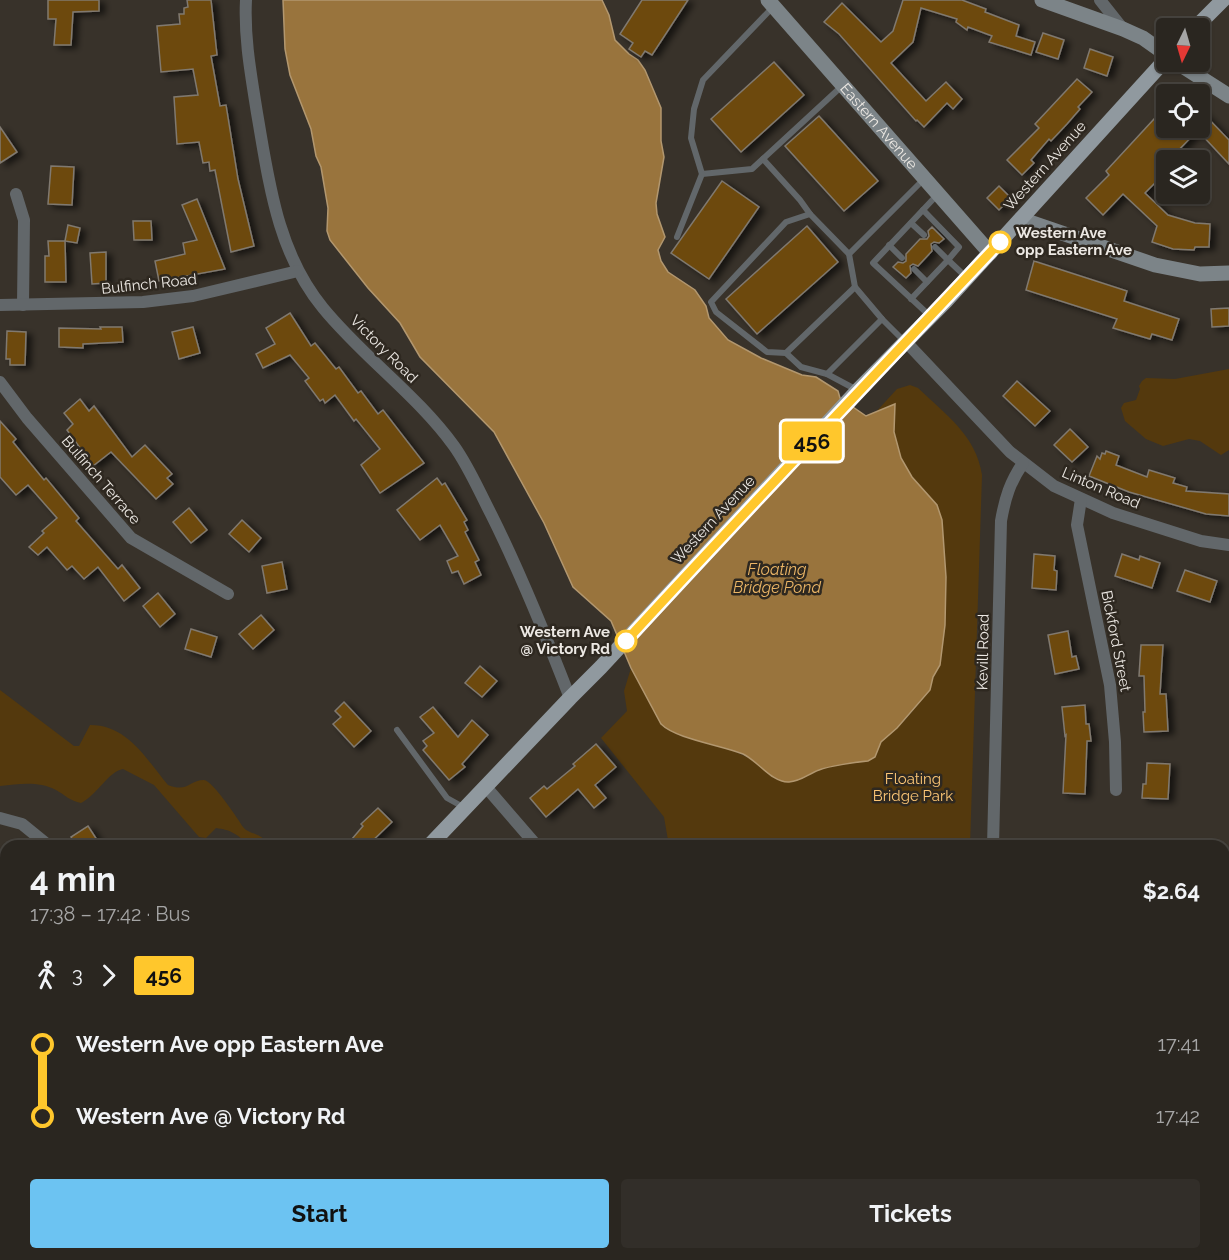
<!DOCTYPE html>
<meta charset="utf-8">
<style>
:root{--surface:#2a2620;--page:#322e29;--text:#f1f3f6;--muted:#a5a5a5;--line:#46433e;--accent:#6cc3f2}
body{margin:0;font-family:Raleway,sans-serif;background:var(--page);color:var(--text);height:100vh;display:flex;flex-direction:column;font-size:22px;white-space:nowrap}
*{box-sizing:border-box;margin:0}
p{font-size:20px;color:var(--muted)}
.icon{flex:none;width:33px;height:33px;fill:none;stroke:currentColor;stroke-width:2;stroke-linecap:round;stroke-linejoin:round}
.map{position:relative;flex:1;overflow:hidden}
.drawer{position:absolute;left:0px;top:840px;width:1230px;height:420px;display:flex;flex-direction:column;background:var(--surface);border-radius:18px 18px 0 0;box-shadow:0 2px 4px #0004,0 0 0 2px var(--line)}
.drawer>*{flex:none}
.badge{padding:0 12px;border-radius:4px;font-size:21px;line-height:39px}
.needle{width:39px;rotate:185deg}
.controls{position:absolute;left:1156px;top:18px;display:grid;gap:12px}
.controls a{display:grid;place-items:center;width:54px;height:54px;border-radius:6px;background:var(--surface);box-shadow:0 2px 4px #0004,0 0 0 2px var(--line);font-size:30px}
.map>.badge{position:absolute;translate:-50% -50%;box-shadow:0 0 0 3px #fff}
.legs{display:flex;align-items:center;gap:9px;height:66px;padding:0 30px;font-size:20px}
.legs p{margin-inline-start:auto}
.head{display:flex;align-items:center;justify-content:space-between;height:102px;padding:0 30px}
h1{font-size:33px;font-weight:700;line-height:45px}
.primary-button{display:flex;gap:12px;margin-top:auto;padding:12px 30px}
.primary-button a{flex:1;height:69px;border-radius:6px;background:var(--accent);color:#111;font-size:24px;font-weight:700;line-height:69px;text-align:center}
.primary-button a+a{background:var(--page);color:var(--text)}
ul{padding:0 30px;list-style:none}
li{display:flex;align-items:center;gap:21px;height:72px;font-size:22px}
li i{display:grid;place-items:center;width:9px;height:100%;margin:0 8px;background:currentColor}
li i::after{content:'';width:15px;height:15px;margin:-8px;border:4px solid;border-radius:50%;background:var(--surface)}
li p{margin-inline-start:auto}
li:first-child i{background:linear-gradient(#0000 50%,currentColor 0)}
li:last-child i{background:linear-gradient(currentColor 50%,#0000 0)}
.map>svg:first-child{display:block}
.green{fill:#54390d}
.water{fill:#99743d;stroke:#b2976f;stroke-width:1.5}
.building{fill:#6d4a0b;stroke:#80796f;stroke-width:1.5;filter:url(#shadow)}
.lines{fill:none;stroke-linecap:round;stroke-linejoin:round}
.lane{stroke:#62676a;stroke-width:6}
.street{stroke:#62676a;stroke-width:12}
.secondary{stroke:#7c8488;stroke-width:15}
.primary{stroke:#90999f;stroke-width:15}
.line-1-casing{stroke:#fff;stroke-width:14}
.line-1{stroke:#ffc72c;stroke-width:9}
.stop-1-dot{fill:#fff;stroke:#ffc72c;stroke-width:3}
.labels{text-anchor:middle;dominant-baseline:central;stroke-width:5;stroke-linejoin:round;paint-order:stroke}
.street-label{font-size:15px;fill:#ece8e3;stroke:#2e2820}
.stop-label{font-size:15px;font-weight:bold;fill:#ece8e3;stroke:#2e2820;text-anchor:start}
.park-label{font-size:15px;fill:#fcc675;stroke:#2e2820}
.water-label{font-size:16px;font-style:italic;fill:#ecb666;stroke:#2e2820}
</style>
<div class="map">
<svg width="1229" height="1260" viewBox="0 0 1229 1260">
<defs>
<filter id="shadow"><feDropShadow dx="5.5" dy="3" stdDeviation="3" flood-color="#0009"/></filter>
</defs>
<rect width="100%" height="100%" fill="#38322a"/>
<g class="green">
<path d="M1229,369V450L1221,455L1200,441L1189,439L1163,446L1146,439L1125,421L1121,408L1124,403L1136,400L1140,389L1139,386L1142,381L1146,378L1175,379Z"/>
<path d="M910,385L918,388C945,414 976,435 982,475L970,846H669L664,817L601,738L627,711L624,691L631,668L652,704L687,736L727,748L753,760L889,735L906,719L930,690L933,677L940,666L863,426L897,389Z"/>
<path d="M0,690L74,746H79L90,725C128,725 146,759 168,785C188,793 189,780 204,780C213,781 238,819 243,827C248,834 261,833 266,842C249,850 248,842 235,834C229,830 223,829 216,828L206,838L199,837L154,785L123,769C109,771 96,796 81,803C70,801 65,795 56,790C38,781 20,784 0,786Z"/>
</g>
<path class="water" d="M283,0H602L609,15L615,40L629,54L638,60L645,70L661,108V141L664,157L656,203L657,214L665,237L658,250L661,261L668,272L695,290L706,306L709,318L728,340L761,358L802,375L816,377L838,391L840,398L866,416L895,404L894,432L901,458L912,477L937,505L942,520L946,577L945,625L940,665L933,677L930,690L897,728L881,742L875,757L868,761C857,762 829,766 819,770C808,774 802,781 789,782C772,783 758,761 743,754C721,745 676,739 661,724L631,668L611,621L573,587L544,523L494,432L420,357L400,323L368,288L330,240L327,231L328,208L321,167L316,156L311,129L290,75L285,49Z"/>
<g class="building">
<path d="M48,0H99V11L73,12L71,45H54L56,19H48Z"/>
<path d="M187,0H211L217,55L211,56L220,106L226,105L238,179L254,246L231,252L215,170L210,171L209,162L203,163L199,142L177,144L174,97L198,95L193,69L161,72L157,26L180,24L179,14H184V8L188,7Z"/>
<path d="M642,0H688L652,55L645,51L641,57L629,49L633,43L620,34Z"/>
<path d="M903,0H962L986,9L985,12L1019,25L1016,36L1035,42L1031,55L989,42L992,36L968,27L967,30L956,22L957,19L921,8L913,42L891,63L926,101L946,82L962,99L953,109L947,103L924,127L917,120L916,121L839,34L824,22L842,3L881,42L893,31Z"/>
<path d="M1043,33L1064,40L1058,59L1036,52Z"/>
<path d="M1090,49L1113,57L1107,76L1084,68Z"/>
<path d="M774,62L804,95L741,152L711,119Z"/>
<path d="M1077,79L1092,92L1078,107L1080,109L1067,124L1051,141L1049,139L1031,160L1034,163L1022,175L1007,160L1039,128L1035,124Z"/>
<path d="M1167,105V128H1200V110L1229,140V164L1200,133V128L1169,160H1167V171L1145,193L1168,215L1195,223L1210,224L1209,247H1195L1194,250L1173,249L1152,242L1157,226L1123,194L1103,215L1086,198L1109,175L1106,171Z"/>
<path d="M819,116L878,181L844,211L785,146Z"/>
<path d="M0,127L17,152L0,163Z"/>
<path d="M51,166L74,167L72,205L48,204Z"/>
<path d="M722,181L759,207L709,279L671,253Z"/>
<path d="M999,186L1011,198L999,210L987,198Z"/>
<path d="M197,199L225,269L159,281L155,261L185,254L183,243L197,240L182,205Z"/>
<path d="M133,221H151L152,240H134Z"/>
<path d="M68,225L80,228L77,243L65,241Z"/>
<path d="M807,226L838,262L757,334L726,299Z"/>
<path d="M932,227L944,239L939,243L934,242L931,244L932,251L918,266L913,264L910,266L911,273L906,278L893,267L898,262L903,263L906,261V254L920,239H927L929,236L928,231Z"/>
<path d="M48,241H65L66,282H45V256H49Z"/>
<path d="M106,252V283L92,284L90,253Z"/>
<path d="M1034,261L1127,291L1124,301L1179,319L1172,340L1152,334L1150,339L1113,328L1117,319L1026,290Z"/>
<path d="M1229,308V326L1212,327L1211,309Z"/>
<path d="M290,313L311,346L315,343L336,369L339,367L358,393L361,391L378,414L383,410L424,463L380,493L361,465L380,449L356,419L354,421L335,395L325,403L323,399L320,401L305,381L309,378L290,355L263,368L256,354L275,344L266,328Z"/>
<path d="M100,327H122L123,342L83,344V348L59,347V328L101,329Z"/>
<path d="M193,327L200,353L179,359L172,332Z"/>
<path d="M7,331L26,332L25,365H10V359H6Z"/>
<path d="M1017,381L1050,411L1035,426L1003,396Z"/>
<path d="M80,399L89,411L94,406L132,457L145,445L172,474L167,478L173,484L156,499L111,452L93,466L67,430L73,424L64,413Z"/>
<path d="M0,421L16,439L13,442L44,480L46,478L79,518L76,521L118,569L122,565L140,588L124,601L98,567L84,579L72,566L67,570L47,547L38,555L29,547L44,533L42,531L57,518L28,485L16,495L0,477Z"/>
<path d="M1070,429L1088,447L1072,462L1054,445Z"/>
<path d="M1106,451L1119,456L1116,465L1147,477L1149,470L1175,478L1173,483L1187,487L1186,491L1229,494V516L1206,514L1129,492L1089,476L1097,456L1100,459L1102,453L1105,454Z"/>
<path d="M437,478L442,485L445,483L467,520L464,522L468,530L465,532L479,560L475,562L481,575L464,584L458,571L452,573L447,561L458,556L440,525L420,540L397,510Z"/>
<path d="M189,508L207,530L191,543L173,522Z"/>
<path d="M242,520L261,538L249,552L229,534Z"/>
<path d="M1034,554L1055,556L1054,570L1057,571L1056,590L1032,588Z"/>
<path d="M1122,554L1139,560L1140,556L1160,563L1152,588L1115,576Z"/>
<path d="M282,562L287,589L267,593L262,566Z"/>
<path d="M1185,570L1217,581L1210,602L1177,591Z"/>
<path d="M158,593L175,614L160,627L143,606Z"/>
<path d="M261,615L274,630L253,649L239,634Z"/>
<path d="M191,629L217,637L211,657L185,649Z"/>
<path d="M1068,631L1072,657L1076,656L1079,669L1055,674L1048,635Z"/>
<path d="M1141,645H1163L1160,694H1166L1168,731L1144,732L1143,712H1145L1144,676H1139Z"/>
<path d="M480,666L497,681L482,697L465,683Z"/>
<path d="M344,702L371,731L354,747L333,724L341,717L335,711Z"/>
<path d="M1085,705L1086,724H1089L1091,741H1087L1085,794L1063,793L1066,735L1065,736L1062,707Z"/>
<path d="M433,707L458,737L472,720L488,735L462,764L465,767L449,780L423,750L427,746L423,741L434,733L420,717Z"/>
<path d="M596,744L616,767L595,785L606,798L594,808L578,789L546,817L530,798L544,786L547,789L575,766L573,764Z"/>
<path d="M1147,763L1170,764L1168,799L1142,798L1143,784H1146Z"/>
<path d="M378,808L392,822L367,846H346L363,826L361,824Z"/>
<path d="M88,826L101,846H77L71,837Z"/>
</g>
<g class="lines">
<g class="lane">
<path d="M773,7L703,80L694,109L691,138L702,174L752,169L842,86"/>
<path d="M763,159L800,200L810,214"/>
<path d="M923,210L959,247L948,260L966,277"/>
<path d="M911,223L924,235"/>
<path d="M677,237L702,174"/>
<path d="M889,245L902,258"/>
<path d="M849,254L855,287L882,319"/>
<path d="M914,269L927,282"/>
<path d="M911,299L948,260L935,247"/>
<path d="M930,316L873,263L938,194"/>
<path d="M786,353L855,287"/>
<path d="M827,374L801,367L786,353L767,352L716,312L711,302L786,222L810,214L849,254L923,180"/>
<path d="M857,390L827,374L882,319L904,341"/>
<path d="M397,730L447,798L465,808"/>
</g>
<g class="street">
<path d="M246,0C244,38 251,75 257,113C269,182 277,252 323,308C363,357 417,395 454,446C469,467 479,491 491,514C521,574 546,636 570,698"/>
<path d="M1100,0L1123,29"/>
<path d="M16,194L24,220L23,305"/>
<path d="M0,305L143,302L193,296L298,271"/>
<path d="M907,343L1010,452L1054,486L1113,513L1201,541L1229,545"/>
<path d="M0,382L27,418L131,538L228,594"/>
<path d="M1081,499L1077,525L1110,685L1115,742L1116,790"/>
<path d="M486,787L537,846"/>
<path d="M0,818L22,824L49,846"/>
<path d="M993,846L1001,521C1005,498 1010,482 1023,463"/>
<path d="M0,1019L6,1018"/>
<path d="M1224,1249L1229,1259"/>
<path d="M402,1254L404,1260"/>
<path d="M654,1254L659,1260"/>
<path d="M1052,1254L1054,1260"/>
</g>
<g class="secondary">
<path id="s1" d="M768,0L990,253"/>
<path d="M1042,0L1123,29L1143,38L1167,55"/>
<path d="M1176,62L1229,96"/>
<path d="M1021,219L1155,265L1200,274L1229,273"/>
</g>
<g class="primary">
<path d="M1195,28L1223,0"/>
<path d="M429,846L570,698L601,667L858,390L946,301L1167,58"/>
<path d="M38,1260L44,1254"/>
</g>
</g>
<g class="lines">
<g class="line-1-casing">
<path id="line-1" d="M626,641C749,507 875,375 1000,242"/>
</g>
<use href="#line-1" class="line-1"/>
</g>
<g class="stop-1-dot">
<circle cx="1000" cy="242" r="10"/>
<circle cx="626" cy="641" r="10"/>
</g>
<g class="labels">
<g class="street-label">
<text stroke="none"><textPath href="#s1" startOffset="168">Eastern Avenue</textPath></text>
<text transform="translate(1045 166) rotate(-48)">Western Avenue</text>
<text transform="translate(149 284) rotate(-6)">Bulfinch Road</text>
<text transform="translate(384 349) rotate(45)">Victory Road</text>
<text transform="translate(101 480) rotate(49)">Bulfinch Terrace</text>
<text transform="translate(1101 488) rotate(23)">Linton Road</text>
<text transform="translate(713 520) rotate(-47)">Western Avenue</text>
<text transform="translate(1116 641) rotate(79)">Bickford Street</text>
<text transform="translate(983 652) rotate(-89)">Kevill Road</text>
</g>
<g class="stop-label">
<text x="1016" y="233">Western Ave<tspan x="1016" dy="17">opp Eastern Ave</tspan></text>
<text x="610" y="632" text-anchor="end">Western Ave<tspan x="610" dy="17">@ Victory Rd</tspan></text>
</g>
<g class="park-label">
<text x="913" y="779">Floating<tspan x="913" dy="17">Bridge Park</tspan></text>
</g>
<g class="water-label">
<text x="777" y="569">Floating<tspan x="777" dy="18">Bridge Pond</tspan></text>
</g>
</g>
</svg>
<div class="controls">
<a><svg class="needle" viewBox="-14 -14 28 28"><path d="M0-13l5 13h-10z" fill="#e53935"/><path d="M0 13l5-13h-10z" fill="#a5a5a5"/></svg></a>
<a><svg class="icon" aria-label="locate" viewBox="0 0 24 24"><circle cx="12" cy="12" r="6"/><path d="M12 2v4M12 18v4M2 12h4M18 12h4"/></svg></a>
<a><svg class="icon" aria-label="layers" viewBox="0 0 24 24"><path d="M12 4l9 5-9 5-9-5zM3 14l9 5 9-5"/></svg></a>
</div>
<b class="badge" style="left:812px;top:441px;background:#ffc72c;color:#111">456</b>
<section class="drawer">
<div class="head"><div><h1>4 min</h1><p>17:38 – 17:42 · Bus</p></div><b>$2.64</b></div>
<div class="legs"><svg class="icon" aria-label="walk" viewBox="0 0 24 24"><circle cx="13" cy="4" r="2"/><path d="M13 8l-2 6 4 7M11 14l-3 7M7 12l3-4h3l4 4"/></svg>3<svg class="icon" aria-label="forward" viewBox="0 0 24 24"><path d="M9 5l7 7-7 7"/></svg><b class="badge" style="background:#ffc72c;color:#111">456</b></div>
<ul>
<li><i style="color:#ffc72c"></i><b>Western Ave opp Eastern Ave</b><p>17:41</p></li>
<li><i style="color:#ffc72c"></i><b>Western Ave @ Victory Rd</b><p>17:42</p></li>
</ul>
<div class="primary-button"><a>Start</a><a>Tickets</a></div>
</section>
</div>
